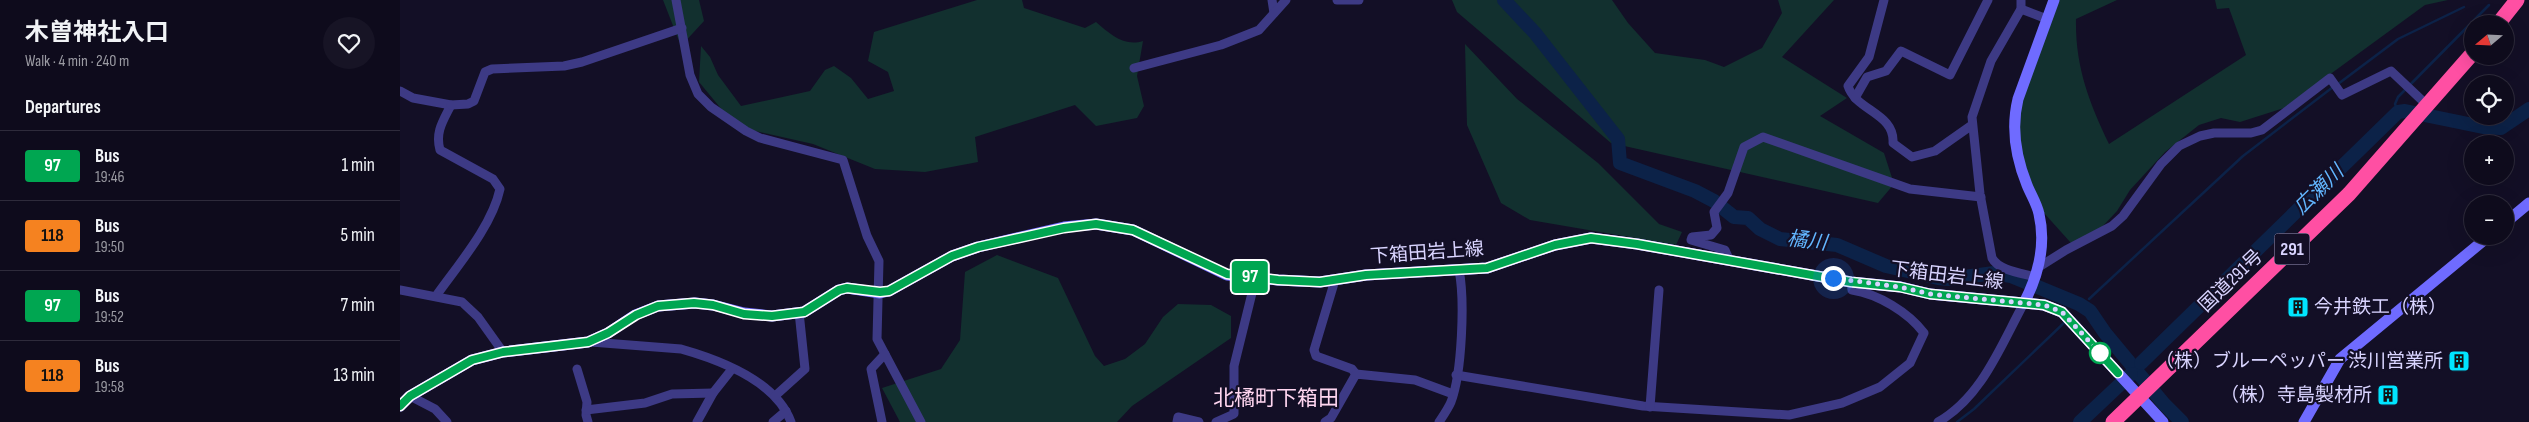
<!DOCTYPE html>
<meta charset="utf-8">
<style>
:root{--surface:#0e0b1c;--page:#171425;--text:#f1f3f6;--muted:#9b9ba3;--line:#2e2b3b}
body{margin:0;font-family:"Sofia Sans Condensed","Noto Sans JP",sans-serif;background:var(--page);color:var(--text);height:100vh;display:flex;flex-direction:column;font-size:19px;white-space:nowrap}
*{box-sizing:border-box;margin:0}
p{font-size:16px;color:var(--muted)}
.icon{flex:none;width:28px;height:28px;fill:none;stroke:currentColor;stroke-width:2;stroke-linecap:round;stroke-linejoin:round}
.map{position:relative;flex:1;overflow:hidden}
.drawer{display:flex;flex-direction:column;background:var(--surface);width:400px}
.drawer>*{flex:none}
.badge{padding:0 10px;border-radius:4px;font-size:18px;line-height:32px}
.needle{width:32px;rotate:251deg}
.buttons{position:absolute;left:2064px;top:15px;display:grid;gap:10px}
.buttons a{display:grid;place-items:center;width:50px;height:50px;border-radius:50%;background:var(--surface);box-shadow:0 5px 20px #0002,0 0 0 1px var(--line);font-size:25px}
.you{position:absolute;width:25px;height:25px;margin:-12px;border:4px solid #fff;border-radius:50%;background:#1a73e8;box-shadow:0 0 0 8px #1a73e833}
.map>.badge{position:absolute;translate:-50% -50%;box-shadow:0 0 0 2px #fff}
h2{padding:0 25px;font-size:19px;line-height:45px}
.round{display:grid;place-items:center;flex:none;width:52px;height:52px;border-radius:26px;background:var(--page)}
.head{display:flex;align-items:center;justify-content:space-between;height:85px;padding:0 25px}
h1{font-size:24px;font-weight:700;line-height:38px}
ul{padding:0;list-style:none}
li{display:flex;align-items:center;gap:15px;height:70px;padding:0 25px;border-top:1px solid var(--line)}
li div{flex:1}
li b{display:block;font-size:19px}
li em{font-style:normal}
li .badge{min-width:55px;font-weight:700;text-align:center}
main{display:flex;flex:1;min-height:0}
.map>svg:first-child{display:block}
.green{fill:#12302f}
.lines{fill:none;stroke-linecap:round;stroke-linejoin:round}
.stream{stroke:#0c2248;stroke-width:2.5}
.river{stroke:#0c2248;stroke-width:14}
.street{stroke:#3d3a85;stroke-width:9}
.secondary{stroke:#6f6bff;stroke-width:11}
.highway{stroke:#ff4fa3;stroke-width:15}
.line-casing{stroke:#fff;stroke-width:11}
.line{stroke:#00a651;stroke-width:8}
.walk{stroke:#d9d4ff;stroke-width:5;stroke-dasharray:0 9}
.stop-dot{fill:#fff;stroke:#00a651;stroke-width:2.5}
.labels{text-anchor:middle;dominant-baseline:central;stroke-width:4.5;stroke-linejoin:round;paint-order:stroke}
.shield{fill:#130f26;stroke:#9e99be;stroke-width:1}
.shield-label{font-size:18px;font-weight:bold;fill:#d9d4ff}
.street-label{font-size:19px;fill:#d9d4ff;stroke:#130f26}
.poi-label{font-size:19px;fill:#d9d4ff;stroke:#130f26;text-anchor:end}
.water-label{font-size:20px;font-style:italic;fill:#62b6ff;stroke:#130f26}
.quarter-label{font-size:21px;fill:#ffd6f0;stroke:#130f26}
</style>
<main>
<section class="drawer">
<div class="head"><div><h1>木曽神社入口</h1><p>Walk · 4 min · 240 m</p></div><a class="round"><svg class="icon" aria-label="heart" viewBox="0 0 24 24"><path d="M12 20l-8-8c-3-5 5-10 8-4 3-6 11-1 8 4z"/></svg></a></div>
<h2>Departures</h2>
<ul>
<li><span class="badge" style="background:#00a651;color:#fff">97</span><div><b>Bus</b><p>19:46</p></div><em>1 min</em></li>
<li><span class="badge" style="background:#f58220;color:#111">118</span><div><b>Bus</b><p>19:50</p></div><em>5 min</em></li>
<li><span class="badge" style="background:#00a651;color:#fff">97</span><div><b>Bus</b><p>19:52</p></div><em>7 min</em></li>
<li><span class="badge" style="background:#f58220;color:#111">118</span><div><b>Bus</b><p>19:58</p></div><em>13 min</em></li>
</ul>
</section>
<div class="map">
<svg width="2129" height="422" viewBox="0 0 2129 422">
<rect width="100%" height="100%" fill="#130f26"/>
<g class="green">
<path d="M263,0H299L304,21L281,46Z"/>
<path d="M577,0H622L624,8L685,28L696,22C710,34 724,47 743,41L737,76L744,106L737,118L696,126L675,105L575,137L578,162L525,172L475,169L413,144L351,130L323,111L299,82L301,46L310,57L318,75L341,106L410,91L425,70L434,66L451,78L468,99L494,91L488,72L468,61L474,32Z"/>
<path d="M1052,0H1212L1228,23L1255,53L1305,60L1324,67L1362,48L1382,13L1378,0H1434L1382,57L1447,98L1420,116L1484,153L1494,184L1478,203L1211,143L1057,12Z"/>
<path d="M1658,0H1717L1676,19C1675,66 1689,102 1709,144L1846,55L1829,8L1817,9L1815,0H2048L2025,5L1884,108L1840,122L1821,118L1799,125L1765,152L1730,190L1717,211L1701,228L1671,243L1644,213L1629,181L1619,142L1621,100Z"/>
<path d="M1065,44L1117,99L1198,163L1259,224L1282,232L1276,245L1130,220L1101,203L1067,125Z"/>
<path d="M597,255L658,278L695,356L704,366L725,359L745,344L763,317L778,304L811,305L831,316V338L732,406L717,422H500L482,388L541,369L560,340L565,272Z"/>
</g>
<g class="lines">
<g class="stream">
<path d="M1938,84L1998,39L2064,7"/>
<path d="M1998,112L1995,104L1998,97L2089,5"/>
<path d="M1689,299L1843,156L1933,87"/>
<path d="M1557,422L1574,409L1666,321"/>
</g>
<g class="river">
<path d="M1104,0L1135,33L1218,139L1220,163L1295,191L1314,201L1334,217L1348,218L1360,229L1380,239L1437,245L1486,266L1538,278L1549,279L1594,273L1611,276L1679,304L1690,311L1705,333L1764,404L1782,422"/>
<path d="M1741,363L1998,112L2005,111L2083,127L2101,128L2129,109"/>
<path d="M1680,422L1731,374"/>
</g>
<g class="street">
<path d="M276,0L290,75L298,94L311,107L346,131L360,138L443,160L467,236L479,261L477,339L521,422"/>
<path d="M872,0L874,13"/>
<path d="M937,0H959"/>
<path d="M1484,0L1469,57L1448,86C1456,111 1495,113 1493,143L1512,157L1535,151L1572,125"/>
<path d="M1621,0V9L1591,61L1572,117L1580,194L1592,258C1599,271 1622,273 1636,277"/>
<path d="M1621,9L1647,19"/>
<path d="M734,68L821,45L859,30L886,0"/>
<path d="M0,91L13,98L51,105C43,121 35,132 40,150L93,179L100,189C92,226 58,265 36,296"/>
<path d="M1455,98L1467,77L1486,71L1501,51L1550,75L1588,0"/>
<path d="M51,105L68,104L74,101L85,72L92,69L164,66L182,62L282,28"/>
<path d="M1329,259L1325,250L1291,240L1292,237L1311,235L1317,228L1314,212L1328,193L1344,147L1363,137L1510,189L1581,197"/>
<path d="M1639,267L1666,250L1712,226L1723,216L1761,164L1779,146L1800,136L1814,133H1851L1862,130L1930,78L1942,95L1991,71L2028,106"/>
<path d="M935,280L914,350L916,356L952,369L956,374"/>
<path d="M0,290L62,302L78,317L103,352"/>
<path d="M191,342L281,349C320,360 376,381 391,422"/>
<path d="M177,369L187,402L186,415L188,422"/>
<path d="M1056,375L1243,406L1389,415L1442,403L1480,387L1510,363L1524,333C1508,312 1478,294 1452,290L1451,282"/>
<path d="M10,396L35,409L47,422"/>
<path d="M375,396L405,369L399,312"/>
<path d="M1250,407L1259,290"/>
<path d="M186,410L245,403L272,394L313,393"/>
<path d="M297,422L313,393L332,369"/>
<path d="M373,422L386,411"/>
<path d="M482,422L471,369L485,354"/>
<path d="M777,422L778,417L799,422"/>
<path d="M816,422L834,414V366L855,281"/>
<path d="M925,422L931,418L956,374L1015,380L1053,394"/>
<path d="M1039,422C1043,416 1048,409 1051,402C1062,373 1065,300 1059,270"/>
<path d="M1538,422C1582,397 1601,345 1624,303"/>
</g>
<g class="secondary">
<path d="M2105,223L2129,203"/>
<path d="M1624,303C1638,276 1646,244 1639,214C1637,204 1631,195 1627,185C1616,158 1611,128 1618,99L1654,0"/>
<path d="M0,406L10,396L72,360L103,352L188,342L208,333L235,315L258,306L295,303L313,305L344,313L372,316L404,312L439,290L447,288L480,293L489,291L552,256L578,247L664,227L696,224L733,230L827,275L878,280L920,282L966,275L1087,268L1155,245L1191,238L1237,244L1451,282L1501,287L1530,294L1644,305L1662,312L1763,422"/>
<path d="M1904,422L1940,359L2089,236"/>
</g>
<g class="highway">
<path d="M2098,24L2117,0"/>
<path d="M1713,422L1949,194L2072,54"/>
</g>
</g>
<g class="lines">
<g class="line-casing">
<path id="line" d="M0,406L10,396L72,360L103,352L188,342L208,333L236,315L258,306L294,303L313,305L344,314L372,316L404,312L439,290L447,288L480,292L489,291L552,256L578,247L664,228L696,224L733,230L827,274L878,280L920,282L966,275L1087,268L1155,245L1191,238L1237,244L1451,282L1500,287L1530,294L1644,305L1662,312L1718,373"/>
</g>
<use href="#line" class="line"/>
<path class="walk" d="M1433,278L1500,287L1530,294L1644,305L1662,312L1700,353"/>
</g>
<defs>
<g id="building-square" transform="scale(1.125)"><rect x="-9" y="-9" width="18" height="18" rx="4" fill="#00e5ff" stroke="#130f26"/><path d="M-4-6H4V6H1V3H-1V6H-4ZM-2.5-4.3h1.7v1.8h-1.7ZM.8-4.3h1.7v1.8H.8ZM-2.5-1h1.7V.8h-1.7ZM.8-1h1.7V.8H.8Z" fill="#111"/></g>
</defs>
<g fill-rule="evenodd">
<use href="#building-square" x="1898" y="307"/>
<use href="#building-square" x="2059" y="361"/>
<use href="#building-square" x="1988" y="395"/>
</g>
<circle class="stop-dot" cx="1700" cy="353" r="10"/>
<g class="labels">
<rect class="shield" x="1874.5" y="233.5" width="35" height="31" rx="4"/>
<g class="shield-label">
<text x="1892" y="249">291</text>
</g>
<g class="street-label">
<text transform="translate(1027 253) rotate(-4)">下箱田岩上線</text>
<text transform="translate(1547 276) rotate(7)">下箱田岩上線</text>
<text transform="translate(1831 281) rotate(-44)">国道291号</text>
</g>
<g class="poi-label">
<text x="1914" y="307" text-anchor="start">今井鉄工（株）</text>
<text x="2043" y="361">（株）ブルーペッパー 渋川営業所</text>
<text x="1972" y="395">（株）寺島製材所</text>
</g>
<g class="water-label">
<text transform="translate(1919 190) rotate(-44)">広瀬川</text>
<text transform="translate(1407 241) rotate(7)">橘川</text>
</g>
<g class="quarter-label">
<text x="876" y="398">北橘町下箱田</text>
</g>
</g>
</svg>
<div class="buttons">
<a><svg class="needle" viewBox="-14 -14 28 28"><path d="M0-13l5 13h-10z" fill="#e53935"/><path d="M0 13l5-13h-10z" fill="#9b9ba3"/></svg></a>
<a><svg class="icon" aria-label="locate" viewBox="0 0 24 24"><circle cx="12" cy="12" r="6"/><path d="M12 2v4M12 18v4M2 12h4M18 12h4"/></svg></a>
<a>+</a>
<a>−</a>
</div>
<div class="you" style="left:1433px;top:278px"></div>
<b class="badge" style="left:850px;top:277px;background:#00a651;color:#fff">97</b>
</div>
</main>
